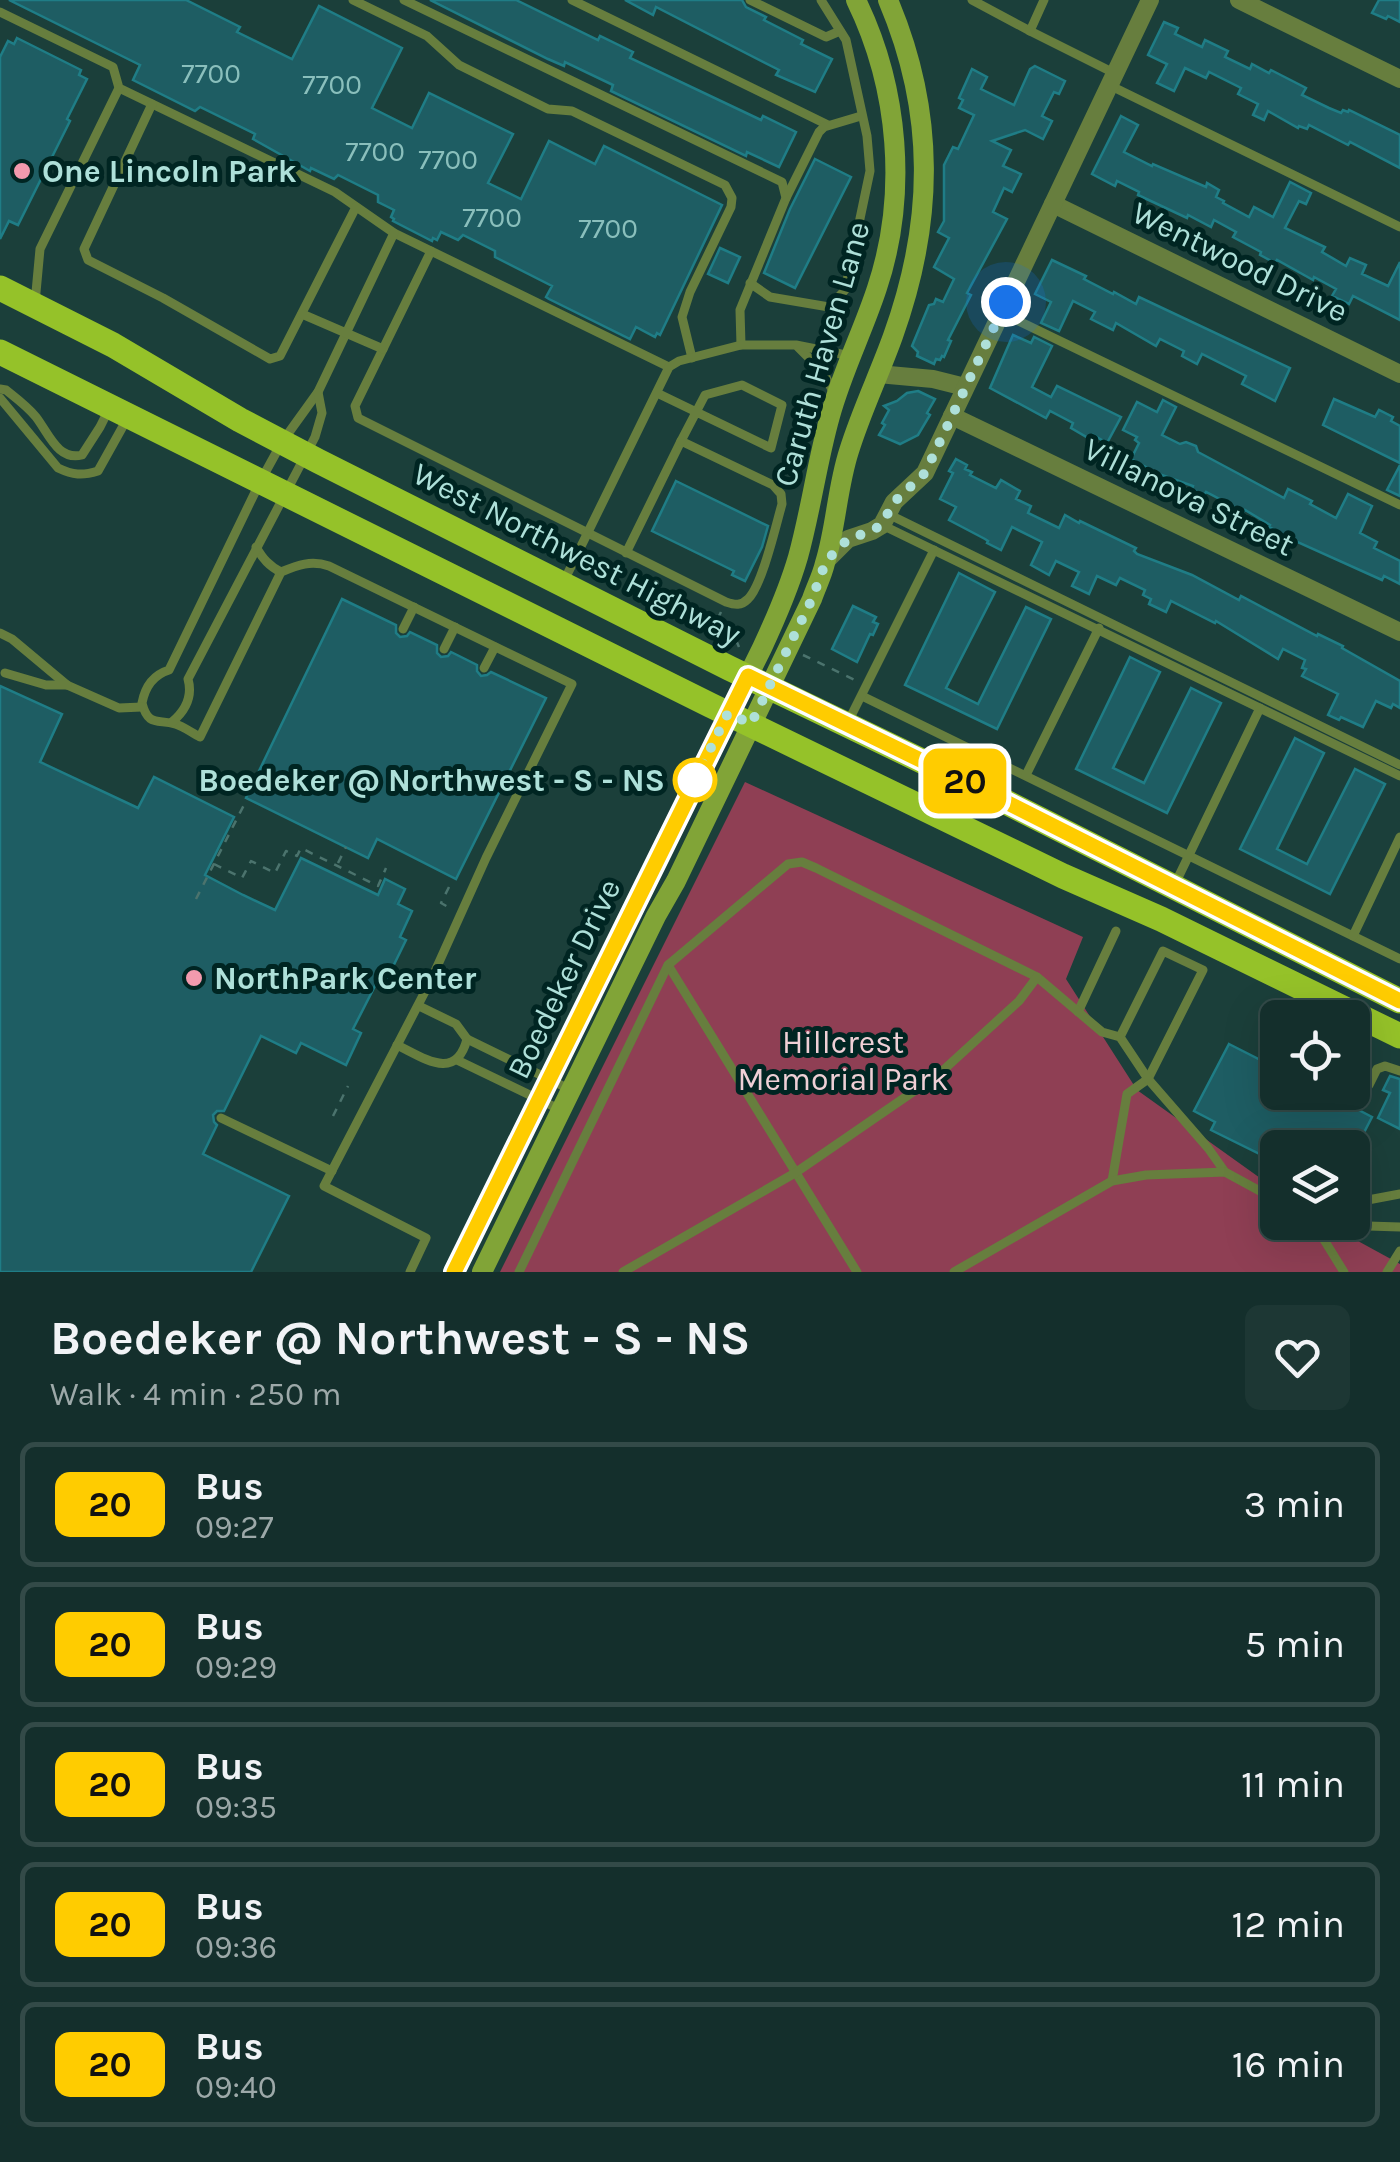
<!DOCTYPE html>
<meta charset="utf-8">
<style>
:root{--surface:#142f2c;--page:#1d3734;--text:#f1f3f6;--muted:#9da9a9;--line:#334a48}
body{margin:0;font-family:Karla,sans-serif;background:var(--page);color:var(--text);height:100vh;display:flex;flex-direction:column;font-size:38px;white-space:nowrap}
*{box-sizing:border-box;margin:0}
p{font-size:32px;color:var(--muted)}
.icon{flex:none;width:55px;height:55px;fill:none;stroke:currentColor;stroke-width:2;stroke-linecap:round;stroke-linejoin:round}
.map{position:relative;height:1272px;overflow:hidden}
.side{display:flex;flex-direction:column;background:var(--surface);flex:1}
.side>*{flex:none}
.badge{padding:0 20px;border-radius:15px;font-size:35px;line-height:65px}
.controls{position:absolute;left:1260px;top:1000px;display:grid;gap:20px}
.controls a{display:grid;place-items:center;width:110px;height:110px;border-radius:15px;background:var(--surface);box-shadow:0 10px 40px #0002,0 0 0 2px var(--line);font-size:50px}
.you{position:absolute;width:50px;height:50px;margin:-25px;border:8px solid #fff;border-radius:50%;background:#1a73e8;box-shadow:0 0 0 15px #1a73e833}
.map>.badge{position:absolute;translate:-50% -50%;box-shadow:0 0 0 5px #fff}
.round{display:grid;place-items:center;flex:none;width:105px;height:105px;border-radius:15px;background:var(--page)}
.overview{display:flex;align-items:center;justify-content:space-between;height:170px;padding:0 50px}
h1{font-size:48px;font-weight:700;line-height:75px}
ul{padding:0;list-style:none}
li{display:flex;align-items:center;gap:30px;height:125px;margin:0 20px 15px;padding:0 30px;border:5px solid var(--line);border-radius:15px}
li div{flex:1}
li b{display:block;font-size:38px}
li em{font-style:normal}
li .badge{min-width:110px;font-weight:700;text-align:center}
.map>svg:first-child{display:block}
.green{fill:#8f3f54}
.building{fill:#1e5d63;stroke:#1f7d86;stroke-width:2.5}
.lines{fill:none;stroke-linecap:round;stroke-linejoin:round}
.path{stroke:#4b736d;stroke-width:2.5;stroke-dasharray:8 8;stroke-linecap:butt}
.service{stroke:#677e3e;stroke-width:9}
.minor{stroke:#677e3e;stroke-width:18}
.secondary{stroke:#81a437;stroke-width:20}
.primary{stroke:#95c229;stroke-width:25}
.line-casing{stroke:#fff;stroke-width:22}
.line{stroke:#fc0;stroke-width:15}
.walk{stroke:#aee0d9;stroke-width:10;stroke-dasharray:0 18}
.poi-dot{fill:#f29aae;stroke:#002522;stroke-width:4}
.stop-dot{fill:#fff;stroke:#fc0;stroke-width:5}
.labels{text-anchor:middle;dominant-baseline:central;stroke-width:10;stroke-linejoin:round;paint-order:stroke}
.number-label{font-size:28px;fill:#8abfbc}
.poi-label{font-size:32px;font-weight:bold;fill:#aee0d9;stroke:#002522;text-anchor:start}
.street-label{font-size:32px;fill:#aee0d9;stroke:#002522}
.stop-label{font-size:32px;font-weight:bold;fill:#aee0d9;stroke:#002522;text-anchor:end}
.park-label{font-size:32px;fill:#efd0d6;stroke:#002522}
</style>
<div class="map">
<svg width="1400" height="1272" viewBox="0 0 1400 1272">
<rect width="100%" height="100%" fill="#1b3f3a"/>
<path class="green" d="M745,782L1083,937L1066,979L1137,1090L1277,1190L1278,1222L1325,1223L1400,1264V1272H500Z"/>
<g class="building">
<path d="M9,0H186L240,27L237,32L292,59L319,6L402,48L372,108L412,128L429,93L513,134L488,183L521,199L549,141L595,164L604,146L722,205L660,335L657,333L655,337L636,327L630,339L549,299L546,297L552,286L495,257V251L463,235L458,240L441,232L437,240L433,238L432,241L393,221L394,219L391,217L394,210L378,202V195L338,175L334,179L311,168L310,171L253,139L255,134L200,107L195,111L133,80L140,65Z"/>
<path d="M430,0H516L598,40L600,36L633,52L630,58L761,120L763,116L796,132L779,167L747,152L746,156L611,91L613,85L565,62L564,66L548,59Z"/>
<path d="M625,0H742L746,7L766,17L764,20L803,40L801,44L832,59L815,92L776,75L779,70L656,7L653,15Z"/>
<path d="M1379,0H1400V22L1388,16L1386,19L1372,13Z"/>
<path d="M1164,22L1178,28L1175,34L1202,47L1205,40L1228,51L1225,57L1250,69L1252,64L1269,73L1271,70L1306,88L1302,95L1329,108L1341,113L1343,110L1348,112L1349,110L1400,135V168L1350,142L1348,145L1309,125L1307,129L1299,126L1298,128L1268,111L1264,120L1253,115L1258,104L1238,94L1241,88L1209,72L1206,78L1185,68L1174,91L1157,83L1167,64L1148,55Z"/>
<path d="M17,38L81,70L79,75L87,79L67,119L70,121L18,225L9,221L0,239V57L8,41L14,44Z"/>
<path d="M1035,66L1065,81L1059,94L1054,92L1042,116L1052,121L1043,139L1025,130L992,141L1011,150L1003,166L1021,174L1012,192L1004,188L993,212L1007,219L967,293L971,295L948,340L951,341L944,357L942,356L940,360L936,359L934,364L917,356L918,352L912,346L929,305L934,304L936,299L943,302L954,279L934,267L949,238L938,232L944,221V165L953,147L958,149L974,115L959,108L963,100L959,98L972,69L987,77L981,89L1014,105L1030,69Z"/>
<path d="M1121,116L1138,125L1124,152L1152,166L1153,164L1206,187L1207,183L1219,190L1216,197L1224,201L1223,203L1249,217L1254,207L1273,217L1290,182L1311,193L1306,204L1299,201L1285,228L1325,247L1322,252L1346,266L1350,258L1366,265L1362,274L1388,286L1400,262V320L1353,296L1349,304L1332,296L1336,289L1314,277L1313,280L1277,260L1275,263L1260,255L1261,252L1233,237L1236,232L1214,220L1211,227L1188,215L1187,218L1138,195L1139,192L1117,181L1115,186L1092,174Z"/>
<path d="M815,159L851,177L795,288L764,273L790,209Z"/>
<path d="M720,248L740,257L728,283L708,274Z"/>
<path d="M1052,260L1086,276L1084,279L1113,294L1114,292L1136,304L1139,297L1290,368L1275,401L1242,384L1246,376L1202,354L1197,364L1182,356L1184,351L1160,339L1156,346L1116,323L1113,330L1091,319L1095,312L1073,301L1059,331L1041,323L1051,302L1035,294Z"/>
<path d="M1013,335L1031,343L1034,337L1052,346L1032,387L1051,397L1057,386L1121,417L1107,443L1093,435L1090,439L1071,428L1073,423L1050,411L1046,418L990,388Z"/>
<path d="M918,391L935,399L927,413L930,415L918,435L900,444L879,435L885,425L882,423L889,410L884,406L897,401L907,393Z"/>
<path d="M1334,399L1375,417L1379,410L1393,417L1391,421L1400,426V463L1323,425Z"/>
<path d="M1163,400L1176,407L1162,435L1180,444L1186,442L1196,446L1198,452L1284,498L1288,489L1312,501L1310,504L1336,518L1348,494L1372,506L1360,533L1377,542L1374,548L1400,561V584L1384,576L1382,580L1295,541L1269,527L1270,525L1245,510L1243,513L1232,508L1233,506L1206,492L1204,495L1192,489L1193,486L1159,474L1131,459L1139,443L1135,440L1137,437L1123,430L1137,402L1157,412Z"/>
<path d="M956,459L967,465L965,469L972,472L970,475L996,488L1001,480L1020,491L1016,499L1031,506L1028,513L1059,528L1065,515L1079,523L1080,521L1136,548L1134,551L1137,554L1192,575L1239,600L1241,596L1317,636L1318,634L1343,646L1342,648L1400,681V708L1393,704L1391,708L1376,701L1363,727L1341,717L1339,720L1328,715L1338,694L1302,676L1306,669L1302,668L1305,660L1283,649L1278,659L1216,621L1215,623L1171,601L1166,612L1149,604L1151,599L1143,595L1145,590L1120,578L1116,585L1097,576L1089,594L1072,586L1079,572L1056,561L1049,575L1031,565L1042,542L1012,527L1001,550L987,543L988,541L985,539L949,520L956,507L940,499L953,473L949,471Z"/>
<path d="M1400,465V496L1387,490Z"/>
<path d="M676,481L768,526L762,547L745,581L732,575L734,571L652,531Z"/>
<path d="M959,573L995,592L946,688L978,704L1026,607L1051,619L997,729L905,685Z"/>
<path d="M342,599L396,625V633L400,637L407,636L410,632L437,645V653L441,657L448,656L451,652L477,665V671L481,676L487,675L491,672L546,698L456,879L377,839L368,858L246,798Z"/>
<path d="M853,606L876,617L873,622L878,624L873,635L870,634L857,662L832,649Z"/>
<path d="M1130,657L1160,672L1113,768L1144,783L1191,688L1221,703L1167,813L1076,769Z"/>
<path d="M0,686L62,714L40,762L138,808L154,777L234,817L205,875L243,895L275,910L301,858L378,895L385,879L405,889L398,904L412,911L400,937L406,940L384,985L377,982L353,1029L361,1033L346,1065L301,1043L296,1053L261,1036L224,1111H217L213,1115L214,1122L217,1125L203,1154L289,1196L251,1272H0Z"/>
<path d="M1295,738L1324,753L1277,849L1307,864L1355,769L1385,784L1330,894L1240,849Z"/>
<path d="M1229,1044L1278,1069V1092H1324L1372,1117L1356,1148H1278V1163L1211,1130L1215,1122L1194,1111Z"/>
<path d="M1390,1076L1400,1079V1129L1378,1118L1390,1093L1383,1090Z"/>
</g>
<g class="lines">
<g class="path">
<path d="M721,612L715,624L719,626L729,624L739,647"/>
<path d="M803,655L855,680"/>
<path d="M338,863L346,847"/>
<path d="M214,864L242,878L251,861L275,873L286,851L297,856L301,848L378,886L386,868"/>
<path d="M449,887L441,903L450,908"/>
<path d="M196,899L247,799"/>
<path d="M333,1116L348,1086"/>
</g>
<g class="service">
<path d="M353,0L427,36L459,65L548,109L572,111L725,185L732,198L731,207L690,292L682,317L692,358"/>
<path d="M404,0L782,182L786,198L740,310L741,345"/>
<path d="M572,0L828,125"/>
<path d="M750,0L826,37L840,31"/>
<path d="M972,0L1030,31"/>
<path d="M1044,0L1030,31L1114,73"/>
<path d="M0,12L113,67L119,88L335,192L394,233L669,367"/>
<path d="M1109,85L1400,227"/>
<path d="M152,104L84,249L88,260L163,298L270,359L280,356L356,207"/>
<path d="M786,198L819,132L824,127L861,116"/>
<path d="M394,233L318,392L282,442L260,482L169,670C153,675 145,687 142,703C148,727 158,719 175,724C183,726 192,733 200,737L281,572C298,565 311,560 329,566L572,684L486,858L431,980L324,1186L426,1238L410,1272"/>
<path d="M750,283L770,297L829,307L845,290L870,171L867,136L846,40L821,0"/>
<path d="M35,303L40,249L119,88"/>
<path d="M1002,313L1400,505"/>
<path d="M302,314L383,349L355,406L358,418L726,602C735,605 741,606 748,599C762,586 776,525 782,504L781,494L773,485L681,441L626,553"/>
<path d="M798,347L824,373L834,394"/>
<path d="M383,349L431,251"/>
<path d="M0,389L6,390C16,398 28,407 36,417C49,434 58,461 82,455L100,427L109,409"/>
<path d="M657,393L771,448L782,405L742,385L705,395L681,441"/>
<path d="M0,398L58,468C73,475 82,476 98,471L127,419"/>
<path d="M888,514L1400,765"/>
<path d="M882,525L1400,776"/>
<path d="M256,547C263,559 269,566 281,572"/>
<path d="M563,583L669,367L679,361L741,345H796L851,356"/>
<path d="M403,629L414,607"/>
<path d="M0,633L12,639L67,685L119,708L142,707"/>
<path d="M444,649L455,627"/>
<path d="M484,668L495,647"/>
<path d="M5,673L46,685H67"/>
<path d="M862,696L1400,959"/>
<path d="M172,722C185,711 193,697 188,679L315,437L322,413L318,392"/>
<path d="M848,722L934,550"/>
<path d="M1026,775L1099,628"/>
<path d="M1175,884L1260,708"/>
<path d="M1353,936L1400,837"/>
<path d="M668,965L857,1272"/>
<path d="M1078,1012L1116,931"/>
<path d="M467,1039L571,1090"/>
<path d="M397,1045C424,1058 456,1082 467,1039L456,1024L419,1006"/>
<path d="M457,1060L561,1110"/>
<path d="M1369,1085L1377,1069L1385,1066L1400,1071"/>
<path d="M221,1118L332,1171"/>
<path d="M1112,1181L1127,1094L1148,1079L1203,970L1163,951L1120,1037"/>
<path d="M1352,1203L1400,1194"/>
<path d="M1313,1222L1344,1272"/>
<path d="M1323,1222L1336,1225L1400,1227"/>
<path d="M519,1272L668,965L788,864L802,862L816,868L1037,977L1102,1032L1120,1037L1148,1079L1208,1148L1225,1172"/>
<path d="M623,1272L795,1173L939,1074L1019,1001L1037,977"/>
<path d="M954,1272L1112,1181L1146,1175L1225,1172L1278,1201"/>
<path d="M1387,1272L1400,1251"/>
</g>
<g class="minor">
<path d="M1239,0L1400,79"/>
<path d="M1053,204L1400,374"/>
<path d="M878,374L933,379L965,387"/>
<path d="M952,416L1400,632"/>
<path d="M826,561L848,539L872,531L882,525L894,502L925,473L1150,0"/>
</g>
<g class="secondary">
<path d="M454,1272L762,648C776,618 789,588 798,557C811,510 817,462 830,416C842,372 863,331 877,288C908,195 899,88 856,0"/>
<path d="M482,1272L656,916L676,881L812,599C816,587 822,576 825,563C836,528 837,488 849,451C861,412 879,375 893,336C934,222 936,113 888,0"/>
</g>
<g class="primary">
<path d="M0,288L113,345L240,420L318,461L729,668L982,790L1400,1001"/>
<path d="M0,352L710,705L1063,876L1161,919L1400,1036"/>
</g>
</g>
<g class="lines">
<g class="line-casing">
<path id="line" d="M454,1272L748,676L982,790L1400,1001"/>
</g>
<use href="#line" class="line"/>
<path class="walk" d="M695,780L728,713L751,724L812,599L826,561L848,539L872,531L882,524L894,502L925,473L1006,302"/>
</g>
<g class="poi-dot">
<circle cx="22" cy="171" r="10"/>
<circle cx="194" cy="978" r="10"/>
</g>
<circle class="stop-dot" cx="695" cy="780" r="20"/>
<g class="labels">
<g class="number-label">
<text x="211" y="73">7700</text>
<text x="332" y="84">7700</text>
<text x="375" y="151">7700</text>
<text x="448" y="159">7700</text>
<text x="492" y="217">7700</text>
<text x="608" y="228">7700</text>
</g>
<g class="poi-label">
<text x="42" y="171">One Lincoln Park</text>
<text x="214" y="978">NorthPark Center</text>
</g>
<g class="street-label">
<text transform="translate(1240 262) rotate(26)">Wentwood Drive</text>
<text transform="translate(822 354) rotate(-74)">Caruth Haven Lane</text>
<text transform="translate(1189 497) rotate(26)">Villanova Street</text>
<text transform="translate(577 554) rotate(27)">West Northwest Highway</text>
<text transform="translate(564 979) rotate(-64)">Boedeker Drive</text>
</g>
<g class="stop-label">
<text x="665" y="780">Boedeker @ Northwest - S - NS</text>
</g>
<g class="park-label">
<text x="843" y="1042">Hillcrest<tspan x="843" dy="37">Memorial Park</tspan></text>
</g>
</g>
</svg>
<div class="controls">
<a><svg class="icon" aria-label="locate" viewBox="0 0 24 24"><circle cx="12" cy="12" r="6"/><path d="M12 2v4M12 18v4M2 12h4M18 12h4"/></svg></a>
<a><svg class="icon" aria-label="layers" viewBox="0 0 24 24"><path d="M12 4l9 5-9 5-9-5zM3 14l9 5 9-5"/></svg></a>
</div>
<div class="you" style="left:1006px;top:302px"></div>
<b class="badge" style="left:965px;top:781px;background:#fc0;color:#111">20</b>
</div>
<section class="side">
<div class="overview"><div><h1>Boedeker @ Northwest - S - NS</h1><p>Walk · 4 min · 250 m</p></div><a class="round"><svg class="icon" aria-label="heart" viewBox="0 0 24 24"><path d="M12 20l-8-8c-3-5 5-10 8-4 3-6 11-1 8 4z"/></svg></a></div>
<ul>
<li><span class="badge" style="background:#fc0;color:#111">20</span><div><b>Bus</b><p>09:27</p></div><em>3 min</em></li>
<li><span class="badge" style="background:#fc0;color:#111">20</span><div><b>Bus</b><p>09:29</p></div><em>5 min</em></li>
<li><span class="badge" style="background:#fc0;color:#111">20</span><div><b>Bus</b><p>09:35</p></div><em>11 min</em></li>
<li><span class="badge" style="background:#fc0;color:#111">20</span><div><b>Bus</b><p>09:36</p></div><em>12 min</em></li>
<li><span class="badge" style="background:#fc0;color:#111">20</span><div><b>Bus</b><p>09:40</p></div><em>16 min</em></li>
</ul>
</section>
